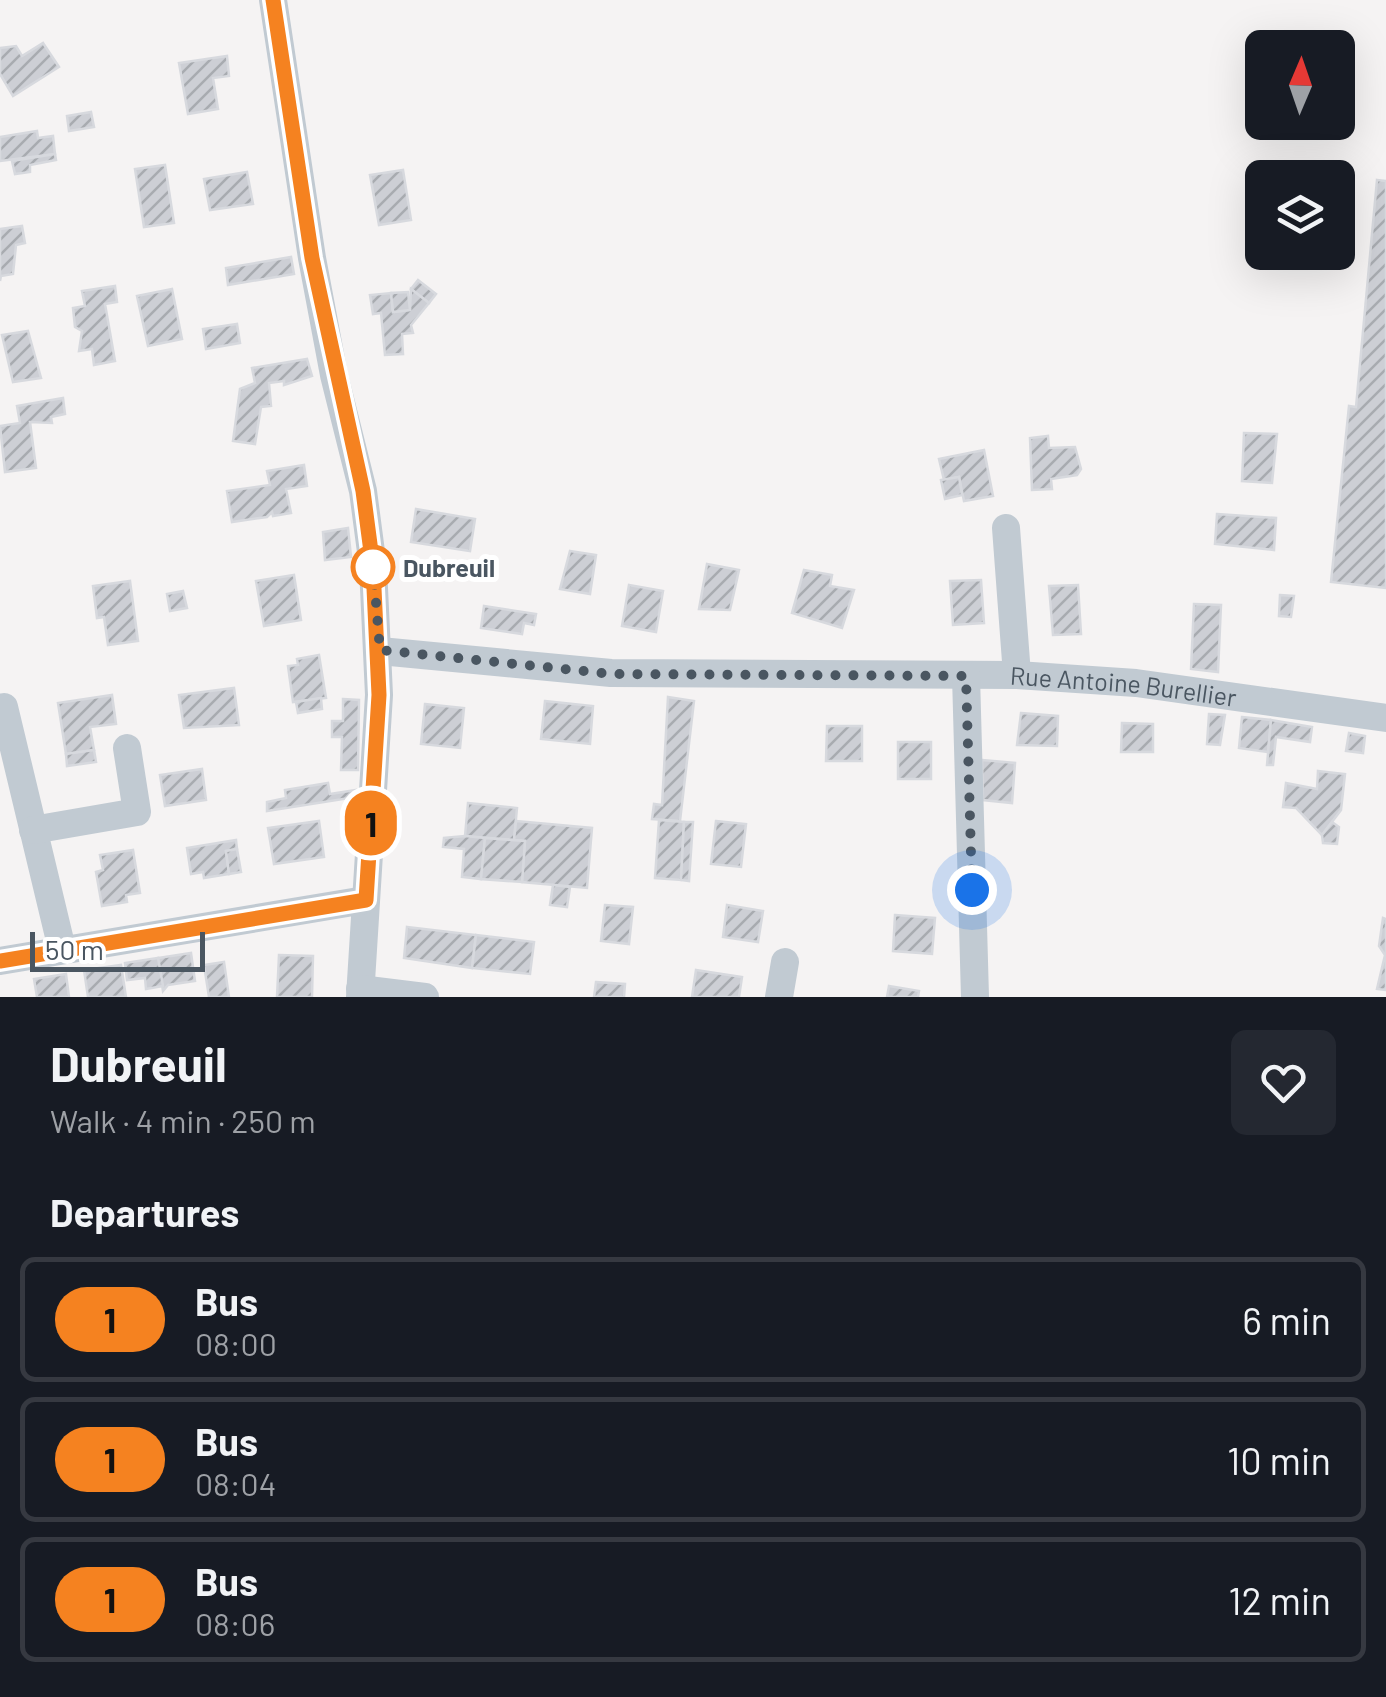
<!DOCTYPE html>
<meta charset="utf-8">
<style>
:root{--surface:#171b24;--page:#242831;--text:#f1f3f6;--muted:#9ea1a6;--line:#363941}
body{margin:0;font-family:Barlow,sans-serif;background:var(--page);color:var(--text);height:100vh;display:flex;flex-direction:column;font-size:38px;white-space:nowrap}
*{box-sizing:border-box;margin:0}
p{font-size:32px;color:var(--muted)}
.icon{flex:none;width:55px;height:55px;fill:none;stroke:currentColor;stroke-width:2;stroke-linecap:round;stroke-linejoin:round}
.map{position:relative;height:997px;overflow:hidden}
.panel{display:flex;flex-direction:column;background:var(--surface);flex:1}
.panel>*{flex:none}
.badge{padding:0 20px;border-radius:32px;font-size:35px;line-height:65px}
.needle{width:65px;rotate:2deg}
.tools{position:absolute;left:1245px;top:30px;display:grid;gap:20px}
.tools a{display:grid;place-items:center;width:110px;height:110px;border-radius:15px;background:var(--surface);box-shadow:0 10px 40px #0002;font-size:50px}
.scale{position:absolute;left:30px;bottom:25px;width:175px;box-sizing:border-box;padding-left:10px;border:5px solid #4a5661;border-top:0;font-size:28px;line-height:35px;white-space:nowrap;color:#4a5661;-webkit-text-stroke:8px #fff;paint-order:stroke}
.you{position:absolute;width:50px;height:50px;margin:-25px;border:8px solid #fff;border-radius:50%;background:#1a73e8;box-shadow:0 0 0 15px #1a73e833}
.map>.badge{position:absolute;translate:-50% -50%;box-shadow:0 0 0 5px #fff}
h2{padding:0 50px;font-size:38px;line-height:90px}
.round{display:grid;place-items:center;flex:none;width:105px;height:105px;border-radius:15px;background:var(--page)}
.overview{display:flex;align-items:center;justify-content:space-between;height:170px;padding:0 50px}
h1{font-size:48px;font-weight:700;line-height:75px}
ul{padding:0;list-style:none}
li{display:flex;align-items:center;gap:30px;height:125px;margin:0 20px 15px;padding:0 30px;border:5px solid var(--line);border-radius:15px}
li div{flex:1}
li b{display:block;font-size:38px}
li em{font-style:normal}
li .badge{min-width:110px;font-weight:700;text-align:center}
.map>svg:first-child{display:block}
.building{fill:url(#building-hatch);stroke:#d7d9de;stroke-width:2.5}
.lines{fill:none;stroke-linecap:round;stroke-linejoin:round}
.minor{stroke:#c1cad2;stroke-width:28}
.line-casing{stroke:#fff;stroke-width:22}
.line{stroke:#f58220;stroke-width:15}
.walk{stroke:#4a5661;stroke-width:10;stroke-dasharray:0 18}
.stop-dot{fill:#fff;stroke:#f58220;stroke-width:5}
.labels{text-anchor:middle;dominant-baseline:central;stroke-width:10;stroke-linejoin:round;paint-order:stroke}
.stop-label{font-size:25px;font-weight:bold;fill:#4a5661;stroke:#fff;text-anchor:start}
.street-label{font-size:25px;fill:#4a5661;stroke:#fff}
</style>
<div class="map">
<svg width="1386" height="997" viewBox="0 0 1386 997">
<defs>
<pattern id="building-hatch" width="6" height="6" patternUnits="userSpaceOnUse" patternTransform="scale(2.5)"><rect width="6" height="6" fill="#cdcfd5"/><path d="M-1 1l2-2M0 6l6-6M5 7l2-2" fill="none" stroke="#a8abb0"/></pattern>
</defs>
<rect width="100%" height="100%" fill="#f5f3f3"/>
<g class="building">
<path d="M43,43L59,67L13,96L0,74V48L16,46L22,56Z"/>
<path d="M227,56L229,76L213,78L218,109L188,114L179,63Z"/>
<path d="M91,112L94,127L69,131L67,116Z"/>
<path d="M37,131L38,138L53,136L55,154L0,161V137Z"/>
<path d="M55,154L56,160L30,165V172L15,174L12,161Z"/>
<path d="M165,165L174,223L144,227L135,169Z"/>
<path d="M403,170L411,220L379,225L370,175Z"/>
<path d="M247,172L253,204L210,210L204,179Z"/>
<path d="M1377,180L1386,181V588L1331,582L1349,406L1356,407Z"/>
<path d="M22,226L25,243L16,245L13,274L1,276L0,281V229Z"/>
<path d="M291,257L294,274L228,285L226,268Z"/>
<path d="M418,280L436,294L429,303L411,289Z"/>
<path d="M115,286L117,302L105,304L115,361L94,365L92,349L79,351L82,331L75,327L73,308L85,306L82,291Z"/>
<path d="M172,289L182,339L148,346L137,296Z"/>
<path d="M411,289L429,303L411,325L413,333L402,334L403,354L385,355L381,313L373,314L370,295L391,293L393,312L410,310Z"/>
<path d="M408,292L410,310L393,312L391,293Z"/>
<path d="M237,324L240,343L206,349L203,329Z"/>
<path d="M28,331L41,378L13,382L2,335Z"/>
<path d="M307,359L312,376L284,385V381L269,383L271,406L261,407L255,444L233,441L240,389L255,383L252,368Z"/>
<path d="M63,398L65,414L51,417L52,423L30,422L36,468L5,472L0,426L20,423L17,406Z"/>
<path d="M1244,433L1277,434L1272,483L1242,481Z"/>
<path d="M1048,436L1049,448L1075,447L1081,469L1077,475L1051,479L1052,489L1032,490L1030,438Z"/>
<path d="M984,450L993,496L964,501L959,477L944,480L939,459Z"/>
<path d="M304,465L307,486L286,489L291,513L273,516L272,512L267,517L232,522L227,491L270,485L267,471Z"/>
<path d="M959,477L962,495L945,499L941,480Z"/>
<path d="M416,509L475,519L470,551L411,542Z"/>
<path d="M1217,514L1276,518L1274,550L1215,544Z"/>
<path d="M348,528L351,557L325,560L323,532Z"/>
<path d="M570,551L596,555L590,594L560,589Z"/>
<path d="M707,564L739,570L730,610L699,609Z"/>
<path d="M804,570L832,575L830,586L854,590L842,628L792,613Z"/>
<path d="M294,575L301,620L264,626L256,581Z"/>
<path d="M981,580L984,623L953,625L950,581Z"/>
<path d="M130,581L138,641L108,645L104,617L97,618L93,586Z"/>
<path d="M629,585L663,591L656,632L622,626Z"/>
<path d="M1078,585L1081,634L1053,635L1049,586Z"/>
<path d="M183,591L187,608L170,611L167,594Z"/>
<path d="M1280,595L1294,596L1291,617L1279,616Z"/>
<path d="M1194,604L1221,605L1218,672L1191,669Z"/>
<path d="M484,606L536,614L534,625L524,623L522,634L481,628Z"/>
<path d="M319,655L326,698L293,702L288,666L298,665L297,659Z"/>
<path d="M234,688L239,725L184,728L179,695Z"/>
<path d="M112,695L116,724L90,727L94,750L66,754L58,703Z"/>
<path d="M668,697L694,701L680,821L652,819L654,804L662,805Z"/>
<path d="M321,698L322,709L298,713L296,702Z"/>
<path d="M343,699L359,700L358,770H341L342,737H332V721H343Z"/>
<path d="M545,701L593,706L590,744L541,739Z"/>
<path d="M425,704L464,708L460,748L421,744Z"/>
<path d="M1021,713L1058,716L1057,746L1017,745Z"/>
<path d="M1209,714L1225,715L1220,745L1207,744Z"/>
<path d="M1242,717L1271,720L1268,752L1239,748Z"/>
<path d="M1271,720L1312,727L1310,742L1276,737L1273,765H1267Z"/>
<path d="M1122,723L1153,724V752H1121Z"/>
<path d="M827,726H862V761H826Z"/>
<path d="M1349,733L1365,736L1363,753L1346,751Z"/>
<rect x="898" y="742" width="33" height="37"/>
<path d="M94,750L96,762L67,766L66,754Z"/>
<path d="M982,760L1015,763L1012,803L983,800Z"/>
<path d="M202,769L206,800L165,806L160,775Z"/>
<path d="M1318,771L1345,774L1341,810L1322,835L1296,808L1283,807L1286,783L1317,789Z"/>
<path d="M328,783L330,794L356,790V797L267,811V802L286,798L285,790Z"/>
<path d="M468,803L517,808L514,840L465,836Z"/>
<path d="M659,820L684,822L681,880L655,878Z"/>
<path d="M319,821L324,857L274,864L268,828Z"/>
<path d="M516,821L592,828L587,888L522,882L525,841L514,840Z"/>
<path d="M716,821L746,824L741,867L711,864Z"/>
<path d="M684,822H693L689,881L681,880Z"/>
<path d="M1332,822L1339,827L1337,844L1323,843L1322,835Z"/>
<path d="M465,836L485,838L481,879L462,877L464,849L443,847L444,838Z"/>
<path d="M485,838L525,841L522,882L481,879Z"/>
<path d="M236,840L237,849L226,851L229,874L204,878L203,872L191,874L187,848Z"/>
<path d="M237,849L241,872L229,874L226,851Z"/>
<path d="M133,850L140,893L126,895L127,902L102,906L96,872L103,870L100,855Z"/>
<path d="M553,885L570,887L567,907L550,905Z"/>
<path d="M605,905L633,907L629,944L601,941Z"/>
<path d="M727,905L763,911L758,942L723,937Z"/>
<path d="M895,915L935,918L932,954L893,951Z"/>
<path d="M1383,918L1386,919V990L1377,989L1385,955L1379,946Z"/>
<path d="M407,927L476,935L472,968L404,958Z"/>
<path d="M476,935L534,942L530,974L472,968Z"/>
<path d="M191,953L195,981L168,985L163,991L158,958Z"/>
<path d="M279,955L313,956L312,997H277Z"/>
<path d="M158,958L163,986L146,989L145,978L127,980L125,963Z"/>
<path d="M224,962L229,997H209L204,965Z"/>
<path d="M121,965L126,997H88L84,970Z"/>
<path d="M696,970L742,977L739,997H692Z"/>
<path d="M66,974L69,997H37L34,979Z"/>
<path d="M596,982L625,984L624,997H594Z"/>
<path d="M889,986L919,991L918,997H887Z"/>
</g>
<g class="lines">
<g class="minor">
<path d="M273,0L312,258L334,375L363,491L373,567L379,695L360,997"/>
<path d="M1006,528L1017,675"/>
<path id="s1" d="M380,651L611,673L1017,675L1136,683L1386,718"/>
<path d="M966,676L975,997"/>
<path d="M4,707L62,949"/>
<path d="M33,830L137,812L127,748"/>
<path d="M0,961L365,900"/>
<path d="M360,989L425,997"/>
<path d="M779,997L785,962"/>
</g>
</g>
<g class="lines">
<g class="line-casing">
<path id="line" d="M0,961L366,900L379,695L373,567L363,491L312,258L273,0"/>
</g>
<use href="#line" class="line"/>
<path class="walk" d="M373,567L380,650L612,674L966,676L972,890"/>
</g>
<circle class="stop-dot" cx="373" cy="567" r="20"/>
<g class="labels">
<g class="stop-label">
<text x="403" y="567">Dubreuil</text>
</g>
<g class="street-label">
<text stroke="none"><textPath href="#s1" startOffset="745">Rue Antoine Burellier</textPath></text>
</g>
</g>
</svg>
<div class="tools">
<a><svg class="needle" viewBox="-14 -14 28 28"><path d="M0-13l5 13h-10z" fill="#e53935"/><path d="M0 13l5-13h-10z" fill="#9ea1a6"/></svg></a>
<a><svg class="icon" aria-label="layers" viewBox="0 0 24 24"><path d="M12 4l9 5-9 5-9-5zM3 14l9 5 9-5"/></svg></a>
</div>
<div class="scale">50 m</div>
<div class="you" style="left:972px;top:890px"></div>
<b class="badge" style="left:371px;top:823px;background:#f58220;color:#111">1</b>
</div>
<section class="panel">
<div class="overview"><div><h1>Dubreuil</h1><p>Walk · 4 min · 250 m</p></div><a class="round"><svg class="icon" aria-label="heart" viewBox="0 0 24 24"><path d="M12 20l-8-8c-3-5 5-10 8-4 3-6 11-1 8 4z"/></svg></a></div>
<h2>Departures</h2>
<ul>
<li><span class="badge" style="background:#f58220;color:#111">1</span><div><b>Bus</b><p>08:00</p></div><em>6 min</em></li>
<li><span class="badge" style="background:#f58220;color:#111">1</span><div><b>Bus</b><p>08:04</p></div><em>10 min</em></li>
<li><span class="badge" style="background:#f58220;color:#111">1</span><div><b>Bus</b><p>08:06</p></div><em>12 min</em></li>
</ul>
</section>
